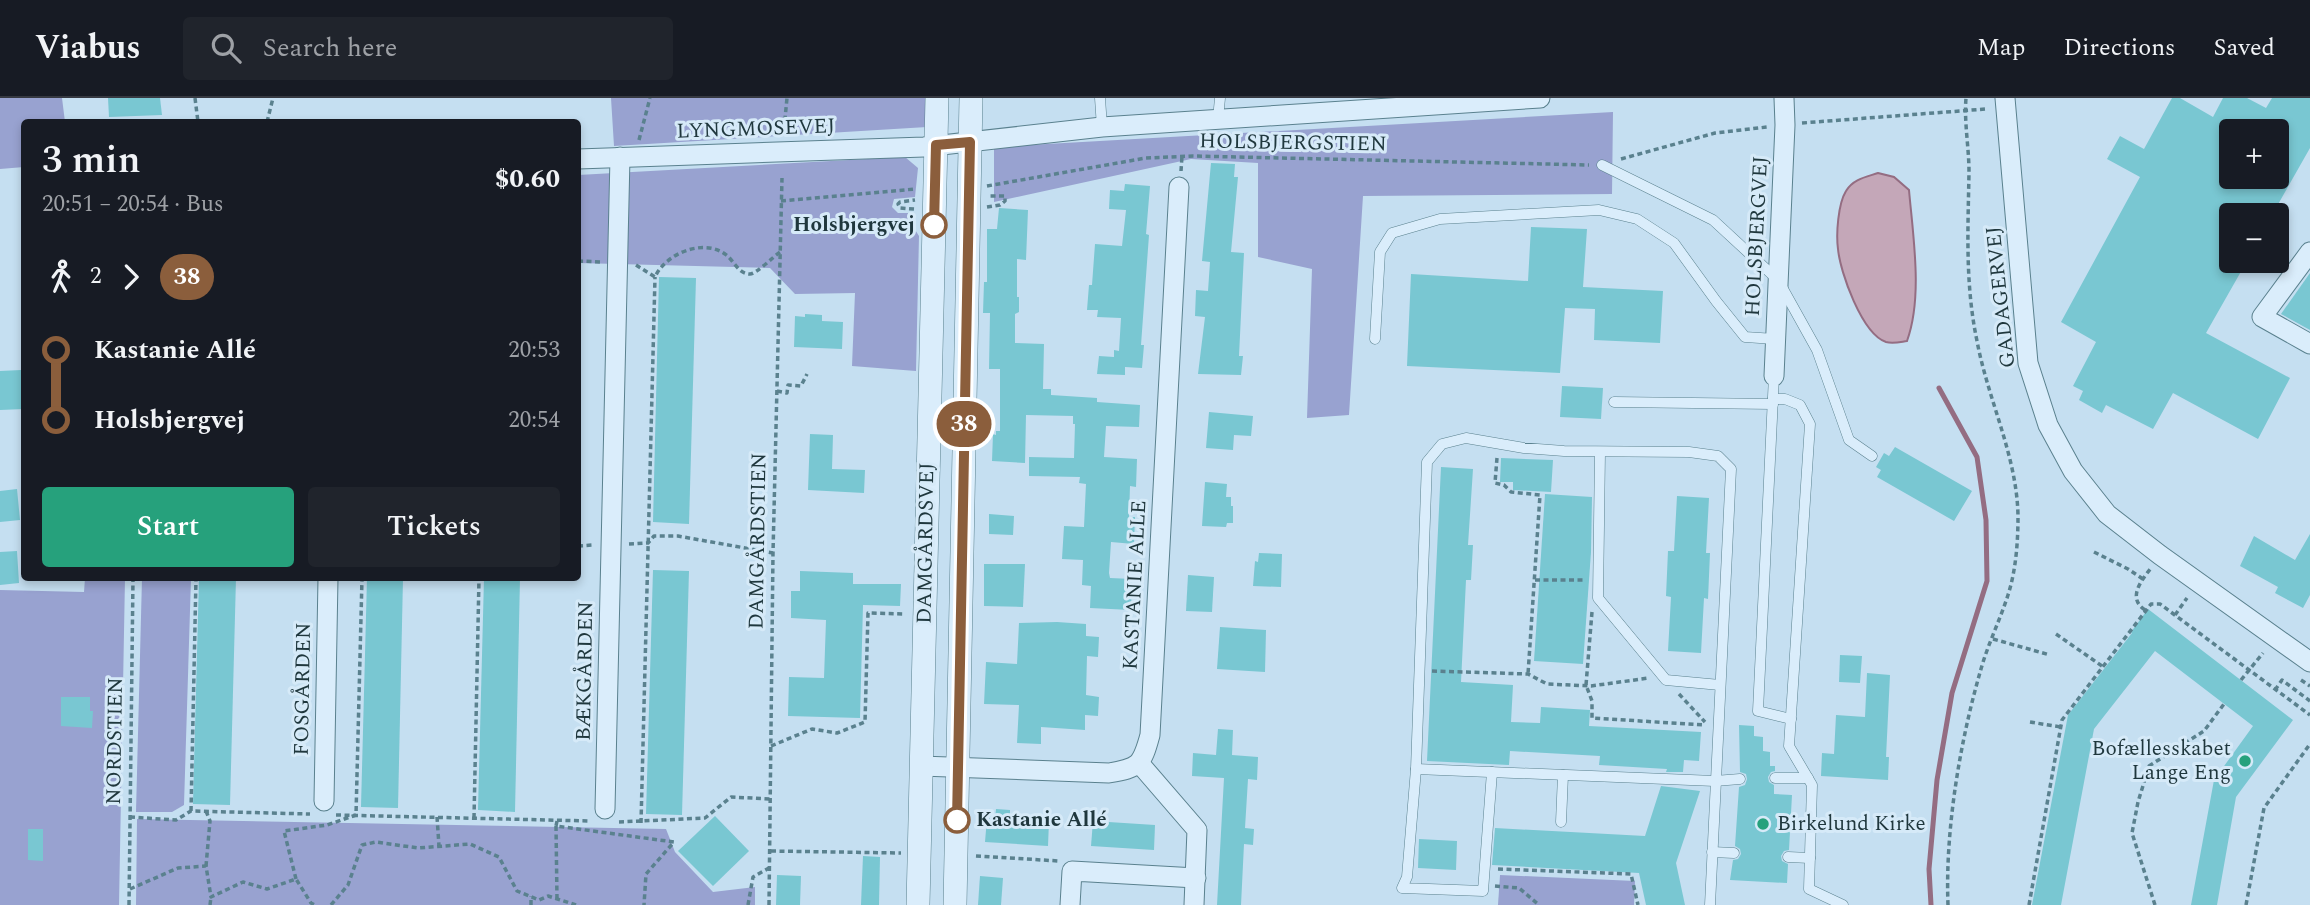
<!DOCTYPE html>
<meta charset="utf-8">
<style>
:root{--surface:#171b24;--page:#20242c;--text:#f1f3f6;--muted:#9ea1a6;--line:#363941;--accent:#26a17c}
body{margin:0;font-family:Spectral,serif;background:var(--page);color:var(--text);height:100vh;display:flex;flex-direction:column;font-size:26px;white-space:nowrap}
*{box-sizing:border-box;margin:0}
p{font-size:23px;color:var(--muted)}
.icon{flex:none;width:38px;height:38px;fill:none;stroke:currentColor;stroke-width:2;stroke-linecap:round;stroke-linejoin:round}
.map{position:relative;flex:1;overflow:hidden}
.sheet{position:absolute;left:21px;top:21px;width:560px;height:462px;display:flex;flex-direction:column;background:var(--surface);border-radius:7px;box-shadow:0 4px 10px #0003}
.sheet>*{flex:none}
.badge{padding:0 14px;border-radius:23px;font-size:24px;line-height:46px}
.controls{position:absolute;left:2219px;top:21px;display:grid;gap:14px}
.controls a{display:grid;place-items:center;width:70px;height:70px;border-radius:7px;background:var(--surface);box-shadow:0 4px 10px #0003;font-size:35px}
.map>.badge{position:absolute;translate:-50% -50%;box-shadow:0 0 0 4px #fff}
.legs{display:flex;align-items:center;gap:10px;height:77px;padding:0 21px;font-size:23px}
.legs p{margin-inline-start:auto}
.summary{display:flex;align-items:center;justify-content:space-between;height:119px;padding:0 21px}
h1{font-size:38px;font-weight:600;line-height:52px}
.button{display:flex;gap:14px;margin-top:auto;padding:14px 21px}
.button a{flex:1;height:80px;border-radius:7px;background:var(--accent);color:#fff;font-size:28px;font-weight:600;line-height:80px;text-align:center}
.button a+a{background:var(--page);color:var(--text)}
ul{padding:0 21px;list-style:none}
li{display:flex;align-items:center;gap:24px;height:70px;font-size:26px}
li i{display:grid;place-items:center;width:10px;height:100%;margin:0 9px;background:currentColor}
li i::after{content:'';width:18px;height:18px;margin:-9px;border:5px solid;border-radius:50%;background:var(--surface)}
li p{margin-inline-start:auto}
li:first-child i{background:linear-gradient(#0000 50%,currentColor 0)}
li:last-child i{background:linear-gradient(currentColor 50%,#0000 0)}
header{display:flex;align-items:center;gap:42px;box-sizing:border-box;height:98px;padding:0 35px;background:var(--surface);border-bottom:2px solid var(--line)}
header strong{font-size:33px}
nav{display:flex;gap:38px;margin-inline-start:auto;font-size:24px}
.search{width:490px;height:63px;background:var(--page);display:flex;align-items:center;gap:18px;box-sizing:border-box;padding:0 24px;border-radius:7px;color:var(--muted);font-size:26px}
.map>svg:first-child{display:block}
.green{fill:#98a2d0}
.water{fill:#c4a7b8;stroke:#946d82;stroke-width:2}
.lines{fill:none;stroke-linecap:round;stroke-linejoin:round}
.stream{stroke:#946d82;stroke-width:5}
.building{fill:#79c7d2;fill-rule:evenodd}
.service-casing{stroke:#5a818e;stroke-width:11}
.minor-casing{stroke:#5a818e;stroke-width:21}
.tertiary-casing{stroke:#5a818e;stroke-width:24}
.path{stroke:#5a818e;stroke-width:3.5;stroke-dasharray:5 3.5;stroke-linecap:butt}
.service{stroke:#daedfb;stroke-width:10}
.minor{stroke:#daedfb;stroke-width:19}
.tertiary{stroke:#daedfb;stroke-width:23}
.line-1-casing{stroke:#fff;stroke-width:16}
.line-1{stroke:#8b5e3c;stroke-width:10}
.stop-1-dot{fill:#fff;stroke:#8b5e3c;stroke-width:3.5}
.poi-dot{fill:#26a17c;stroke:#d6eaf8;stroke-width:2.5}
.labels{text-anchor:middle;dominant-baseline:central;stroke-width:6;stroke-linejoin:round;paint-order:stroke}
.street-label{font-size:21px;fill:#1f373d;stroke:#d6eaf8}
.stop-label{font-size:21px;font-weight:bold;fill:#1f373d;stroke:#d6eaf8;text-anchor:end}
.poi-label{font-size:21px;fill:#1f373d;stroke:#d6eaf8;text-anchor:end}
</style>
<header>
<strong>Viabus</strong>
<div class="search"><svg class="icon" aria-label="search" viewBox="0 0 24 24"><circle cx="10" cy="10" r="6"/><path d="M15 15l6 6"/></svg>Search here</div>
<nav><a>Map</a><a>Directions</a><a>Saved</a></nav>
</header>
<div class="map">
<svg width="2310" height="807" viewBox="0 0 2310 807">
<rect width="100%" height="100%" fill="#c5dff1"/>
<g class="green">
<path d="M0,0H62L65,24H24V69L0,71Z"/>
<path d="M611,0H927V29L614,48Z"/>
<path d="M1613,14L1612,96L1363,98L1349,317L1307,320L1312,171L1258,159V65L1191,61L994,104V49Z"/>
<path d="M905,59L918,70L915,99L894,101L892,109L898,115H908L912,127L919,138L916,273L852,268L855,195L795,196L770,170L578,165V77Z"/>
<path d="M85,480H125L119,807H0V492L84,494Z"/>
<path d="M142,480H191L184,707L172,714H136Z"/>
<path d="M137,721L666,731L675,754L713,794L755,789V807H136Z"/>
<path d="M1500,777L1635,783L1634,807H1498Z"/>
</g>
<path class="water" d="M1878,75L1894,79L1909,92C1913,138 1923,199 1907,243C1900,244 1893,246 1886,244C1862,236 1840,174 1838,151C1836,136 1838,106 1846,93C1853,81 1866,79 1878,75Z"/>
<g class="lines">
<path class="stream" d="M1931,807L1929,771L1937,682L1952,595L1987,483L1986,422L1977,359L1939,290"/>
</g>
<g class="building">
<path d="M108,0H160L162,17L109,19Z"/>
<path d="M2172,0H2180L2213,19L2223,0H2247L2266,10L2272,0H2310V50L2272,117H2231V163H2247L2206,235L2290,280L2258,341L2173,295L2153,331L2106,307L2102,315L2079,302L2083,293L2073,288L2096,244L2061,224L2140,79L2107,61L2120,38L2144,51ZM2231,33H2277V79H2231Z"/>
<path d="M1211,65L1235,66L1234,79H1238L1231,154L1244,155L1239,258H1243L1241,277L1198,276L1205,219L1195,218L1196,192L1208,193L1210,164L1202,163Z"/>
<path d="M1125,86L1150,88L1146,136L1149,137L1141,247H1144L1142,270L1125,269V277L1097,276L1099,258L1114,259V252L1119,253L1121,220L1097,219L1098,212H1087L1089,187H1092L1095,146L1122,148L1126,112L1109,111L1110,92L1124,93Z"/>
<path d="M999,110L1028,112L1026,162L1017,161V199H1019V214L1015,216V245L1044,246L1043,291H1051V297L1097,300V304L1140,307L1139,329L1106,328L1104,359L1137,361L1136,389L1130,388L1129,419H1135L1134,446L1111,444L1109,475L1110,480L1132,481L1131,512L1090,510L1091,488L1082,487L1083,462L1062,461L1064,428L1084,429L1086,386L1079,385L1080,379L1029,378V359L1074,360L1075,326H1073V318L1026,317L1025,365L992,363L993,336L996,337V333H1000V271H989L990,215H983L984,184H987V131H997Z"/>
<path d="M1531,129L1587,131L1583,189L1663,193L1660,245L1594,242L1595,211L1565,210L1560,275L1407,268L1411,176L1528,183Z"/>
<path d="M2310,175V232L2281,216Z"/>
<path d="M659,179L696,180L689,426L653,424Z"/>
<path d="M805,216L822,217V223L843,224L842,251L794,249L795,218L805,219Z"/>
<path d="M21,272L24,311L0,312V273Z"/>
<path d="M1562,288L1603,290L1601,321L1560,319Z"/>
<path d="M1209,314L1253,318L1251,338L1234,337L1233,352L1206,350Z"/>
<path d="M810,336L833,337L832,371L865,372L864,395L808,392Z"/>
<path d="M1895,349L1972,393L1954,423L1877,379L1881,372L1876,369L1884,355L1889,358Z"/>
<path d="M1501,360L1553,362L1551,394L1513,392V384H1500Z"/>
<path d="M1441,369L1473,371L1468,447H1473L1471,482H1466L1461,584L1513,587L1511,624L1540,625L1541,609L1590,612L1589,628L1701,634L1699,663L1684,662L1683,674H1666L1667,671L1599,667L1600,658L1510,653L1509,667L1427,663Z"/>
<path d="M1205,384L1227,386L1226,399H1231V408H1233V425H1227L1226,429L1202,428Z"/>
<path d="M17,391L20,422L0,424V393Z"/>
<path d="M1545,396L1592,399L1591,454L1583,566L1534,563Z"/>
<path d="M1677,398L1709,400L1706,455H1710L1708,501L1704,500L1701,555L1668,553L1671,499L1666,498L1668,453H1674Z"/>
<path d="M989,416L1014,418L1013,437L989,436Z"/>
<path d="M2310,436V497L2303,510L2275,495L2278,489L2240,468L2254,438L2295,462Z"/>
<path d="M17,453L19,485L0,487V454Z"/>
<path d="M1259,455L1282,456L1281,489L1253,488L1255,463L1258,464Z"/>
<path d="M984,466H1025L1023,509L984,508Z"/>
<path d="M653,472L689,473L682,717L646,716Z"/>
<path d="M800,473L853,475V486H901L900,508L863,507L860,620L788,618L789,579L824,580L826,522L791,520V493H800Z"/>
<path d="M1188,477L1214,479L1212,514L1186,513Z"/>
<path d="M199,480H236L230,707L193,706Z"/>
<path d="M367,480H403L398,710L361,709Z"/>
<path d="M484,480H520L515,714L478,712Z"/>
<path d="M2148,511L2293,622L2236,699L2217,807H2191L2214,682L2253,628L2155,553L2094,631L2061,807H2032L2068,617L2132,535L2131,534Z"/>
<path d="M1057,524L1086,526V538L1099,539L1098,559L1087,558L1086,597L1099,599L1098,618L1085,617V632L1041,629V646L1017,645L1019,607L984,606L986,564L1017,566L1019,525Z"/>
<path d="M1220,529L1266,532L1265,574L1217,571Z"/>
<path d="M1840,557L1862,558L1860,585L1839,584Z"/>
<path d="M1867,575L1890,577L1886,659H1889L1888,682L1821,678L1822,655L1834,656L1836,617L1865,619Z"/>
<path d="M61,599H90V613H93L92,630L61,628Z"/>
<path d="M1739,627L1754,628V638L1763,639V653L1770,654V668H1775V673L1771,674L1768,679L1769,684L1774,687V696L1792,697L1789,752L1784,753L1781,758L1782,763L1788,766L1787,785L1730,782L1733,762L1738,761L1741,756L1740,751L1735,748L1739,689L1745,687L1747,681L1746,676L1740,674Z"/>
<path d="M1218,631L1233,632L1232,657L1258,659L1257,682L1248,681L1245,730L1254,731L1253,747L1244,746L1241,807H1217L1224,680L1192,678L1193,655L1216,657Z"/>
<path d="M1661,688L1700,693L1676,765L1685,807H1646L1639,775L1492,767L1495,730L1645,738Z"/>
<path d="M996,711L1010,712V721L1049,723L1048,748L985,744L987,720L995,721Z"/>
<path d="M715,718L749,753L713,788L678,753Z"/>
<path d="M1093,723L1155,727L1154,752L1091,748Z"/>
<path d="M28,731H43V763L28,762Z"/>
<path d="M1419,741L1457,743L1456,772L1418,770Z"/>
<path d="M863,758L880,759L879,807H861Z"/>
<path d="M777,777L801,778L800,807H776Z"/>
<path d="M980,778L1003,780L1001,807H978Z"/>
</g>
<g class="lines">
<g class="service-casing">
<g id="service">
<path d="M1100,0L1102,29"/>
<path d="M1218,21L1220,0"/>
<path d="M1602,67L1713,122L1778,182L1817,252L1849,342L1872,358"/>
<path d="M1375,241L1380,154L1392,135L1440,121L1599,112L1637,121L1674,145L1716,203L1745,239L1775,241"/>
<path d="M1774,278L1758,613L1791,621"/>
<path d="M1773,301H1785L1800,307L1810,326L1789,648L1812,687L1809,791L1843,807"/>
<path d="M1614,304L1773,306"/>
<path d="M1600,354L1598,500L1666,582L1720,587"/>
<path d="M1416,671L1715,683L1740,681"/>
<path d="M1492,674L1483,793L1402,790L1407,779L1416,671L1427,364L1442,346L1466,340L1524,350L1564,353L1689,354L1718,358L1731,371L1710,807"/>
<path d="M1775,680H1808"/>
<path d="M1561,724L1563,677"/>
<path d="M1712,754L1734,755"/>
<path d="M1788,759L1810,760"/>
</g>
</g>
<g class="minor-casing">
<g id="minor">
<path d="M2005,0L2028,265L2048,327L2073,373L2107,416L2160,457L2310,564"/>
<path d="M578,61L924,49L1102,29L1540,0"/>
<path d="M2310,154L2262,219L2310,246"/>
<path d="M1774,278L1785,27L1784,0"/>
<path d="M1140,666L1197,732L1194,807"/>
<path d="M921,668L1109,675C1139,670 1142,667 1150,637L1179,89"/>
<path d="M324,703L328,480"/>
<path d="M605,711L620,59"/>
<path d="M1070,807L1072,773L1196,780"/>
</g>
</g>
<g class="tertiary-casing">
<g id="tertiary">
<path d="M918,807L937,0"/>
<path d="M955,807L971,0"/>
</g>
</g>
<g class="path">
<path d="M195,0L198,24"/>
<path d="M267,24L273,0"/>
<path d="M1802,25L1986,11"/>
<path d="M784,31L787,0"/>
<path d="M639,42L650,0"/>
<path d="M1621,61L1715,35L1767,29"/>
<path d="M1181,73L1182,58"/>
<path d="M987,88L1146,60L1193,58L1589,67"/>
<path d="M781,103L915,91"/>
<path d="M987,109L1000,107L1005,103V98H988"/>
<path d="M914,111L900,110L898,106L900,104L915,102"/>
<path d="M578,163L601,164"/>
<path d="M636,167L655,179C665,156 703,140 725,156C734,162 738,176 750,176C756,176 773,159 780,154"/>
<path d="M777,293L787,295L788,287L801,288L807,276"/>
<path d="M1497,360L1495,385L1504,387L1511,394L1540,397L1528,576"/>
<path d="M629,446L648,445L654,438H678L773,455"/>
<path d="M578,448L593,447"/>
<path d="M2094,454L2128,471L2143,481"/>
<path d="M1535,482H1586"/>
<path d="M2145,512C2127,500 2141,483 2151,470"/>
<path d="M1592,514L1586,587L1592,603V620L1705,627"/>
<path d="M2175,517L2187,500"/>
<path d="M2056,536L2102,568"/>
<path d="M1993,541L2050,557"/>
<path d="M1432,573L1528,576L1547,586L1591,588L1649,580"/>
<path d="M2241,582L2263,555"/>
<path d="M2301,582L2310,588"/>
<path d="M2275,592L2282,582L2310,603"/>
<path d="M1679,596L1705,624"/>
<path d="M2030,624L2061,629"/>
<path d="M771,648L812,631L837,635L865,624L868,515L905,516"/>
<path d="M191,713L196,480"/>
<path d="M206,713L210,723L206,768"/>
<path d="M336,717L590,723"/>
<path d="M130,719L176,722L191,713L310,716"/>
<path d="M437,719L439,748"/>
<path d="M474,720L479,480"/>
<path d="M557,723L556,728L674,744L646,776L644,807"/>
<path d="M619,724L705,720L731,699L771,701"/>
<path d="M641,725L655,179"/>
<path d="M556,728L557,801"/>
<path d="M771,753L901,755"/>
<path d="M976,758L1059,763"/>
<path d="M1498,771L1631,776L1638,807"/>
<path d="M296,781L284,733L327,727L356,717L362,480"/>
<path d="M1495,788L1519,790L1539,807"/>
<path d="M130,791L178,770L206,768L211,799L243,784L267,791L296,781L311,805L315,807"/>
<path d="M129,807L133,480"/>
<path d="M210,807L211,799"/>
<path d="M331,807L348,787L362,747L376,744L418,750L470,746L499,759L517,793L539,802L548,798L576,807"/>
<path d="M531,807V798"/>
<path d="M748,807L753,779L769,770"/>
<path d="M769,807L773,455L782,80"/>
<path d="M1948,807C1945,732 1960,643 1981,571C1988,546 2000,522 2008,497C2016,472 2018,444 2018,418C2017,358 1988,302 1977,243C1965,186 1968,132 1969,74C1969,49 1964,25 1966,0"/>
<path d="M2029,807L2062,622L2151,506H2160L2310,617"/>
<path d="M2155,807L2132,735L2138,704L2149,668L2204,633L2224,606"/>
<path d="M2246,807L2264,710L2310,646"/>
</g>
<use href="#service" class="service"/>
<use href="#minor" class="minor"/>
<use href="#tertiary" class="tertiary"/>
</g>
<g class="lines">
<g class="line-1-casing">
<path id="line-1" d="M934,127L936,47L970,44L957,722"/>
</g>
<use href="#line-1" class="line-1"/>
</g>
<g class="stop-1-dot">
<circle cx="934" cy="127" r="12"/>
<circle cx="957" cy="722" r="12"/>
</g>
<g class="poi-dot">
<circle cx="2245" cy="663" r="7"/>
<circle cx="1763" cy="726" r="7"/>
</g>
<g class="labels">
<g class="street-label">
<text transform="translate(756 31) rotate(-2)">LYNGMOSEVEJ</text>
<text transform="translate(1293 45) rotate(1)">HOLSBJERGSTIEN</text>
<text transform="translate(1757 138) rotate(-87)">HOLSBJERGVEJ</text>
<text transform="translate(2001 199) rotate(-96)">GADAGERVEJ</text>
<text transform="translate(758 443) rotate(-89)">DAMGÅRDSTIEN</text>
<text transform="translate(926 445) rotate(-89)">DAMGÅRDSVEJ</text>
<text transform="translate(1135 487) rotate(-87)">KASTANIE ALLE</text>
<text transform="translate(585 573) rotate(-89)">BÆKGÅRDEN</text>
<text transform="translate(303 591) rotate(-89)">FOSGÅRDEN</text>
<text transform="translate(115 643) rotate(-89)">NORDSTIEN</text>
</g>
<g class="stop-label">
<text x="915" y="127">Holsbjergvej</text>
<text x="976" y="722" text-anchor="start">Kastanie Allé</text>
</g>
<g class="poi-label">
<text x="2231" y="651">Bofællesskabet<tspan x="2231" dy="24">Lange Eng</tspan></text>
<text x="1777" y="726" text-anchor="start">Birkelund Kirke</text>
</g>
</g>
</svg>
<div class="controls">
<a>+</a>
<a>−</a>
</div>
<b class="badge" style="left:964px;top:326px;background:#8b5e3c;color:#fff">38</b>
<section class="sheet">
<div class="summary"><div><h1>3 min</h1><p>20:51 – 20:54 · Bus</p></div><b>$0.60</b></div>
<div class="legs"><svg class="icon" aria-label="walk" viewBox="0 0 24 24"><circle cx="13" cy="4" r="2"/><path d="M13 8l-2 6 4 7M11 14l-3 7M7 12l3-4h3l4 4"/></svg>2<svg class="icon" aria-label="forward" viewBox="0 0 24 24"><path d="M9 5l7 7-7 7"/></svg><b class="badge" style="background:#8b5e3c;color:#fff">38</b></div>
<ul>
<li><i style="color:#8b5e3c"></i><b>Kastanie Allé</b><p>20:53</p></li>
<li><i style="color:#8b5e3c"></i><b>Holsbjergvej</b><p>20:54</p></li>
</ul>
<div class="button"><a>Start</a><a>Tickets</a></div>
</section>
</div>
